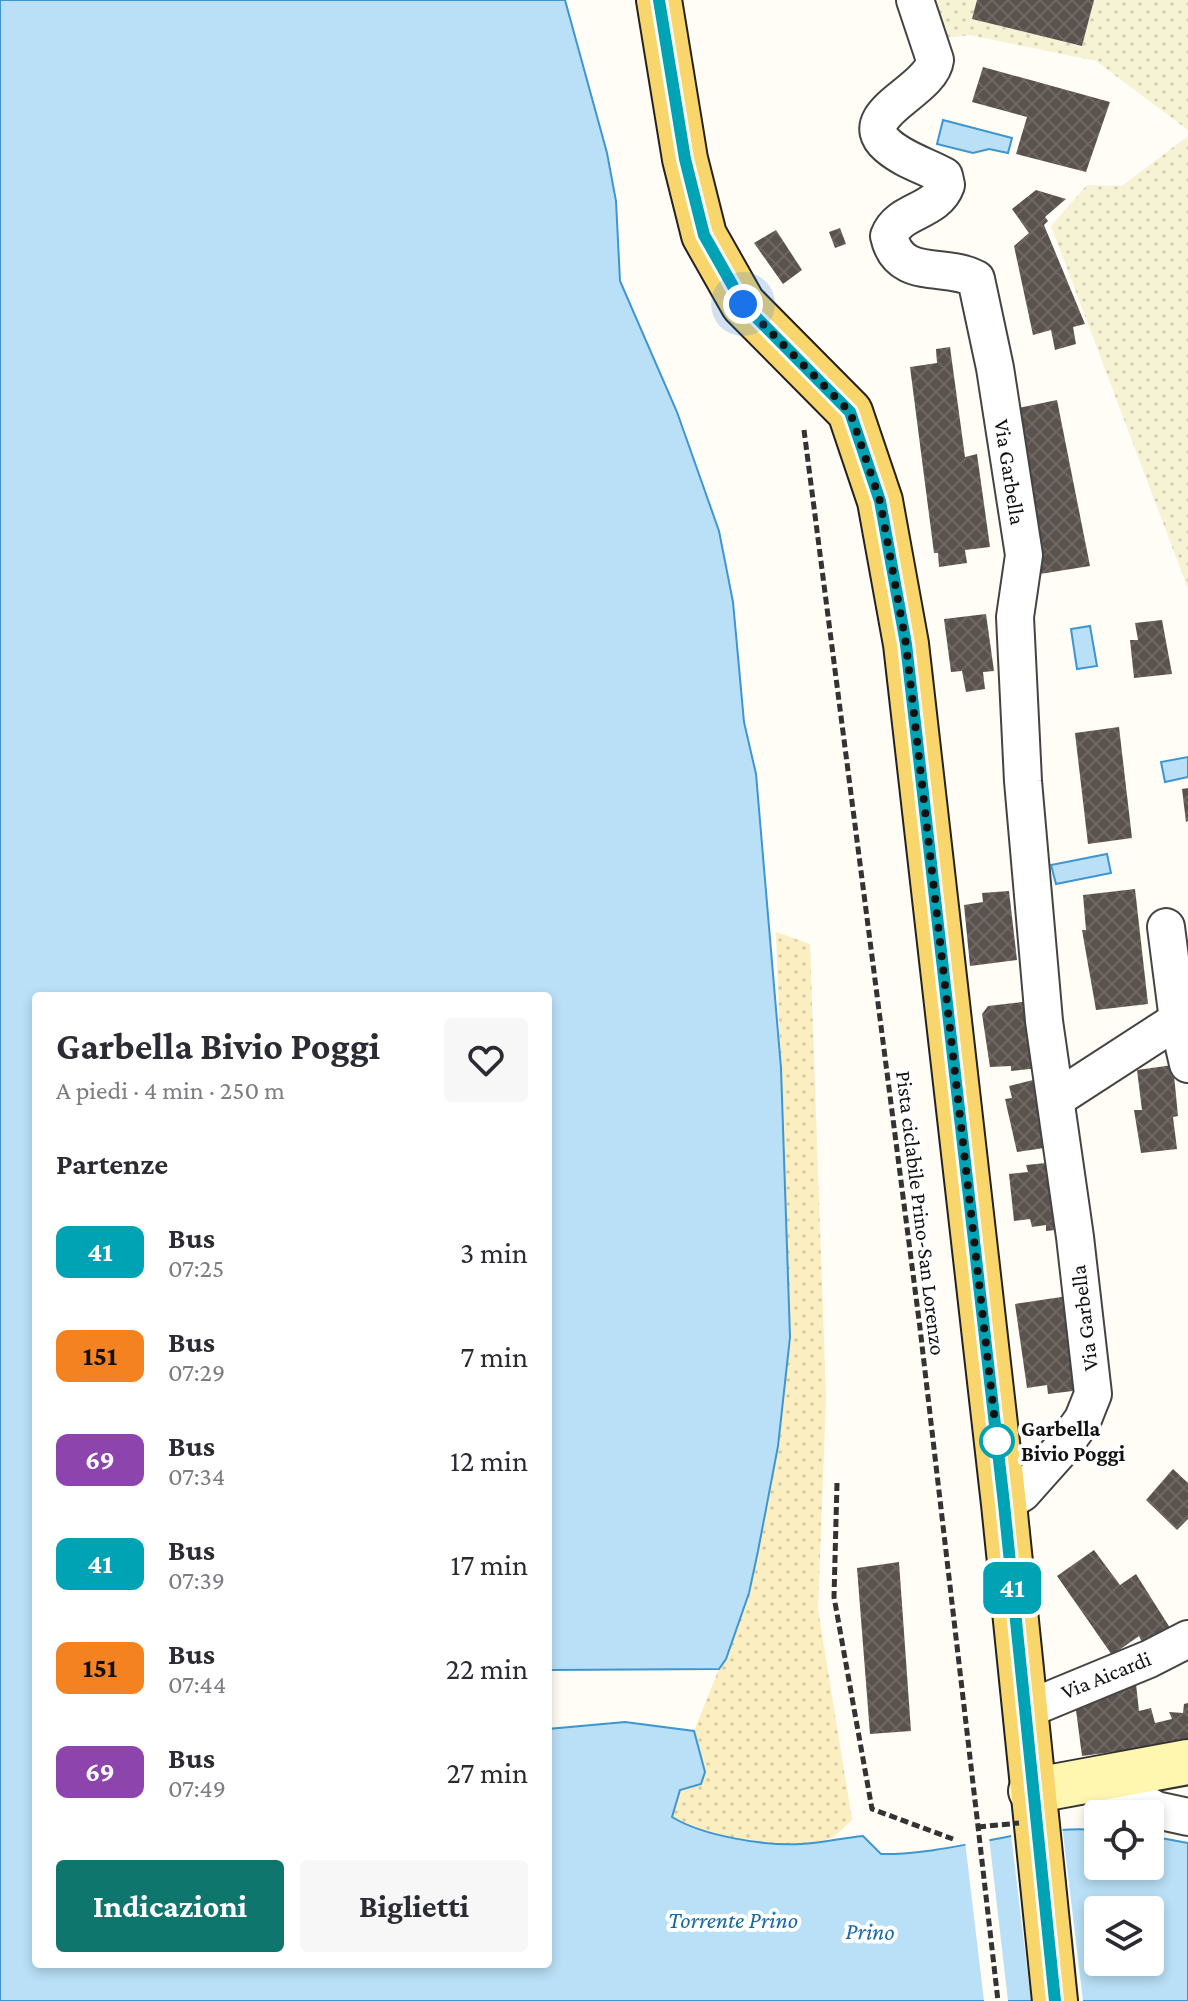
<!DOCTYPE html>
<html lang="it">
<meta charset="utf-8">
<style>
:root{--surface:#fff;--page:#f7f7f7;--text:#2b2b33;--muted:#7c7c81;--accent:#0f766e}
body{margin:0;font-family:"Crimson Pro",serif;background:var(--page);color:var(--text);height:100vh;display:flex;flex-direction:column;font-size:30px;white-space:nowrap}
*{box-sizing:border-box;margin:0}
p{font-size:26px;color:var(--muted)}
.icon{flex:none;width:44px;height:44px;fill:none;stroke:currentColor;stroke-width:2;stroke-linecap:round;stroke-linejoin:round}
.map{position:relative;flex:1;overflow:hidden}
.sheet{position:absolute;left:32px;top:992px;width:520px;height:976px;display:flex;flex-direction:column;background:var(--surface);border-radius:8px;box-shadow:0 4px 12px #0003}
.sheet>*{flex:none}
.badge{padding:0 16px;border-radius:12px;font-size:28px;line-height:52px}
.controls{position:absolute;left:1084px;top:1800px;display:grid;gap:16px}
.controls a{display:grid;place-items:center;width:80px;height:80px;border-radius:8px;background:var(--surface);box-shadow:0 4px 12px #0003;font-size:40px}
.you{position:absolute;width:40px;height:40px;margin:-20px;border:6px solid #fff;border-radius:50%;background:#1a73e8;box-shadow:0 0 0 12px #1a73e833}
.map>.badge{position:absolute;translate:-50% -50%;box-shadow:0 0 0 4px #fff}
h2{padding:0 24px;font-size:30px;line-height:72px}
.round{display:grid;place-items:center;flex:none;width:84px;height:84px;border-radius:8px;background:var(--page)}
.overview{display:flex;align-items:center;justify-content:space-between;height:136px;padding:0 24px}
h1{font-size:38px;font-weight:700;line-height:60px}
.button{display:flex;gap:16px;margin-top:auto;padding:16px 24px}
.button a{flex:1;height:92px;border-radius:8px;background:var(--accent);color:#fff;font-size:32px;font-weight:700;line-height:92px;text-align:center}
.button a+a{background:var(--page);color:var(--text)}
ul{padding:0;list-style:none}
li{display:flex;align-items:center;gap:24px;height:104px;padding:0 24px}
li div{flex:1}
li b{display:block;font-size:30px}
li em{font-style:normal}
li .badge{min-width:88px;font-weight:700;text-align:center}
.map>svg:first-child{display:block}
.farmland{fill:url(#farmland-dots)}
.sand{fill:url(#sand-dots)}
.water{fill:#b9e0f7;stroke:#3f96cf;stroke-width:2;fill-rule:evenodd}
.pier{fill:#fffdf5}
.building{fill:url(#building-cross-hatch)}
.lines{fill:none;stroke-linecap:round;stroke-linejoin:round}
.minor-casing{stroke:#444;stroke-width:40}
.secondary-casing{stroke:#333;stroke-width:48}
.primary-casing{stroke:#222;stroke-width:48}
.path{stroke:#333;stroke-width:5;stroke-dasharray:8 4;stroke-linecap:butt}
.minor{stroke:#fff;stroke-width:36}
.secondary{stroke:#fff6b0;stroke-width:44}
.primary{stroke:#f9d66b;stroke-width:44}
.path-bridge{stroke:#333;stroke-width:5;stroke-dasharray:8 4;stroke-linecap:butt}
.line-casing{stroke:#fff;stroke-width:18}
.line{stroke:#00a3b4;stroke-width:12}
.walk{stroke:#111;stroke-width:8;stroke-dasharray:0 14.4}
.stop-dot{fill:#fff;stroke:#00a3b4;stroke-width:4}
.labels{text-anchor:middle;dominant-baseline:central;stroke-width:8;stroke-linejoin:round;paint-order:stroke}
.street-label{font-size:22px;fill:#111;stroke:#fff}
.stop-label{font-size:22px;font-weight:bold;fill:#111;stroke:#fff;text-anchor:start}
.water-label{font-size:24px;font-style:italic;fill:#1768a6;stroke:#fff}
</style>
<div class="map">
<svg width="1188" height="2001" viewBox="0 0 1188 2001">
<defs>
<pattern id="farmland-dots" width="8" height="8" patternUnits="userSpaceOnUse" patternTransform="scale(2)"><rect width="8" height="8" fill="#f6f3d4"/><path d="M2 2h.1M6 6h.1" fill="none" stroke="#d2cfb5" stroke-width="1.8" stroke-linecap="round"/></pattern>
<pattern id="sand-dots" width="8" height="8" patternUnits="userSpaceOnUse" patternTransform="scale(2)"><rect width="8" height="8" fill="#fbeec1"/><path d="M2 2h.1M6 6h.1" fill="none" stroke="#d6cba5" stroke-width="1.8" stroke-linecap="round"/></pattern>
<pattern id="building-cross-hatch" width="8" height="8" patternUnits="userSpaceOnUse" patternTransform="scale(2)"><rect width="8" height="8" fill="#5a524d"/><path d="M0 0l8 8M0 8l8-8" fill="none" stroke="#6d6662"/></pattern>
</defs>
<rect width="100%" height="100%" fill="#fffdf5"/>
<g class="farmland">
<path d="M906,0H977L973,19L1082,46L1094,0H1188V130L1096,61L970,35L921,41Z"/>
<path d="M1188,136V589L1051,226L1087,185L1122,186Z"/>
</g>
<path class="sand" d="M776,932L810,944L826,1398L818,1609L852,1820C845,1826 836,1836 827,1840C792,1855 704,1836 672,1817L680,1790L701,1784L705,1772L694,1731L719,1669L726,1659L749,1593L778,1446L790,1337Z"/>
<g class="water">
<path d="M0,0H565L607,153L616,201L620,281L677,412L719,531L733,602L744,722L756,774L781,1068L790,1337L778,1446L758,1551L749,1593L726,1659L719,1669L548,1670V996H36V1964H548V1729L625,1722L694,1731L705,1772L701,1784L680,1790L672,1817C703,1836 764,1846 801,1844C821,1843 842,1838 863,1836L881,1854C954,1855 1025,1824 1098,1830V1866H1150V1836L1188,1843V2001H0ZM1098,1910H1150V1962H1098Z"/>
<path d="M943,120L1012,138L1008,153L989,149L973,153L937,144Z"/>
<path d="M1090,626L1097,666L1077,669L1071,629Z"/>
<path d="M1188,757V777L1165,782L1161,762Z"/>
<path d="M1107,854L1111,873L1056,884L1051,865Z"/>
</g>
<g class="pier">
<path d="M1062,1825L1083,2001H1031L1011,1834Z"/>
<path d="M989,1837L1008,2001H984L965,1841Z"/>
</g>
<g class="building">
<path d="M977,0H1094L1082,46L972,19Z"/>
<path d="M983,67L1110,102L1086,172L1016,154L1027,117L972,102Z"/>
<path d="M1036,190L1066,199L1045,217L1048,221L1044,225L1085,324L1073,327L1076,344L1055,350L1051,330L1033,335L1014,246L1029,233L1012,209Z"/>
<path d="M840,228L846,244L835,248L829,232Z"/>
<path d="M776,230L802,270L783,284L754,243Z"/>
<path d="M950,347L965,457L977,454L990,547L965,550L967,563L939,567L938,553H934L910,367L937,363L936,349Z"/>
<path d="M1057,400L1090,566L1040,574L1013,409Z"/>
<path d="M986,614L994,671L983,672L985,689L966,692L962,671L951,672L944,619Z"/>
<path d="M1162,620L1172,674L1134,678L1130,640H1138L1135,623Z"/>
<path d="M1119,727L1132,838L1088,844L1075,733Z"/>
<path d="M1188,788V821L1186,822L1182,789Z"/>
<path d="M1135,889L1148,1004L1096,1010L1082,930H1086L1083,895Z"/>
<path d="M1009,891L1017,960L970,966L964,905L983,902L982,893Z"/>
<path d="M1030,1001L1039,1068L1011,1071V1066L990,1067L982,1014L988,1006Z"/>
<path d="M1173,1065L1178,1116L1173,1117L1177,1149L1141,1153L1134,1110H1142L1137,1070Z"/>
<path d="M1041,1078L1051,1147L1017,1152L1005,1099L1012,1098L1009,1086Z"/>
<path d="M1056,1162L1065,1229L1046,1231V1225L1032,1227L1030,1219L1014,1221L1009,1174L1028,1172L1026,1165Z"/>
<path d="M1068,1296L1081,1390L1048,1394L1047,1385L1027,1388L1015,1304Z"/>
<path d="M1173,1469L1188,1483V1519L1177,1530L1146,1500Z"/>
<path d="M1094,1550L1120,1585L1136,1574L1172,1631L1146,1650L1139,1636L1112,1655L1057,1576Z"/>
<path d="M899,1562L911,1731L870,1734L857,1568Z"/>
<path d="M1136,1684L1139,1711L1151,1708L1155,1723L1172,1719L1169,1712L1183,1713L1184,1704L1188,1703V1742L1082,1756L1074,1695Z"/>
</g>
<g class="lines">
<g class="minor-casing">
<g id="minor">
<path d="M915,0L935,60C931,92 851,114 888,146C904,160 926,166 944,176L946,185C936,213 899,209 889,236C899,282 946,262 976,279L995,368L1024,555L1015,617L1023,781L1044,1021L1075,1237L1093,1394L1083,1419L1063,1447L1022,1493L1004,1504"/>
<path d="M1166,927L1178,1020L1188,1064"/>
<path d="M1056,1099L1178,1020"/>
<path d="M1023,1711L1149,1659L1188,1639"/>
<path d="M1101,1779L1156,1810L1188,1817"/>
</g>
</g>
<g class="secondary-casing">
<path id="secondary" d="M1031,1791L1188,1762"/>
</g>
<g class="primary-casing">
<path id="primary" d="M659,0L685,159L704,235L743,304L850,412L880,501L906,644L1004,1504L1055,2001"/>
</g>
<g class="path">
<path d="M804,430L920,1328L979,1835"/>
<path d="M837,1483L834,1597L872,1809L953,1839"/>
</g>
<use href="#minor" class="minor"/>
<use href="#secondary" class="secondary"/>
<use href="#primary" class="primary"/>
<g class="path-bridge">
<path d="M978,1827L1019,1823"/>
<path d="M979,1835L998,2001"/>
</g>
</g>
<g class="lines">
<g class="line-casing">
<path id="line" d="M659,0L685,159L704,235L743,304L850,412L880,501L906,644L1004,1504L1055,2001"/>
</g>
<use href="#line" class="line"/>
<path class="walk" d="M743,304L850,412L880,501L906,644L997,1441"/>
</g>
<circle class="stop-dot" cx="997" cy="1441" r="16"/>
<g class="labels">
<g class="street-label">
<text transform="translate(1010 472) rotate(81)">Via Garbella</text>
<text transform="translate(921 1213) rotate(83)">Pista ciclabile Prino-San Lorenzo</text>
<text transform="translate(1084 1318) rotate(-97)">Via Garbella</text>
<text transform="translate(1106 1675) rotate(-22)">Via Aicardi</text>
</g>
<g class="stop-label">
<text x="1021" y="1428">Garbella<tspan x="1021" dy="25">Bivio Poggi</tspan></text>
</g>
<g class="water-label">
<text x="733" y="1919">Torrente Prino</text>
<text transform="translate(870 1931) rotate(1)">Prino</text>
</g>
</g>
</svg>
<div class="controls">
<a><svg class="icon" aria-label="locate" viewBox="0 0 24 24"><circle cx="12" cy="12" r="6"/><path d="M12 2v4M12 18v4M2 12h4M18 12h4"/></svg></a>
<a><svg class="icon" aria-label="layers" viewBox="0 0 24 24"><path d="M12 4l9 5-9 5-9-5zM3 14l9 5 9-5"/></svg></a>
</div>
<div class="you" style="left:743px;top:304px"></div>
<b class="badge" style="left:1012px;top:1588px;background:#00a3b4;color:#fff">41</b>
<section class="sheet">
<div class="overview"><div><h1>Garbella Bivio Poggi</h1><p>A piedi · 4 min · 250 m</p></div><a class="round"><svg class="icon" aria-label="heart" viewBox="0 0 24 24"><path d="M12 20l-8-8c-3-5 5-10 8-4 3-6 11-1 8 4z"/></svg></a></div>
<h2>Partenze</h2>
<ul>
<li><span class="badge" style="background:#00a3b4;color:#fff">41</span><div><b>Bus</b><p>07:25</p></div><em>3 min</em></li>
<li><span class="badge" style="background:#f58220;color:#111">151</span><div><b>Bus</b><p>07:29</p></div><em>7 min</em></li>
<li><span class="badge" style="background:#8e44ad;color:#fff">69</span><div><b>Bus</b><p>07:34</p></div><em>12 min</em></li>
<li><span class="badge" style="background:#00a3b4;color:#fff">41</span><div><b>Bus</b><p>07:39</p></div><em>17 min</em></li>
<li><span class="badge" style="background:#f58220;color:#111">151</span><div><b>Bus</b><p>07:44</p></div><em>22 min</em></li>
<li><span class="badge" style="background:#8e44ad;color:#fff">69</span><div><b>Bus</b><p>07:49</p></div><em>27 min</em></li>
</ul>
<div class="button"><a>Indicazioni</a><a>Biglietti</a></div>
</section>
</div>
